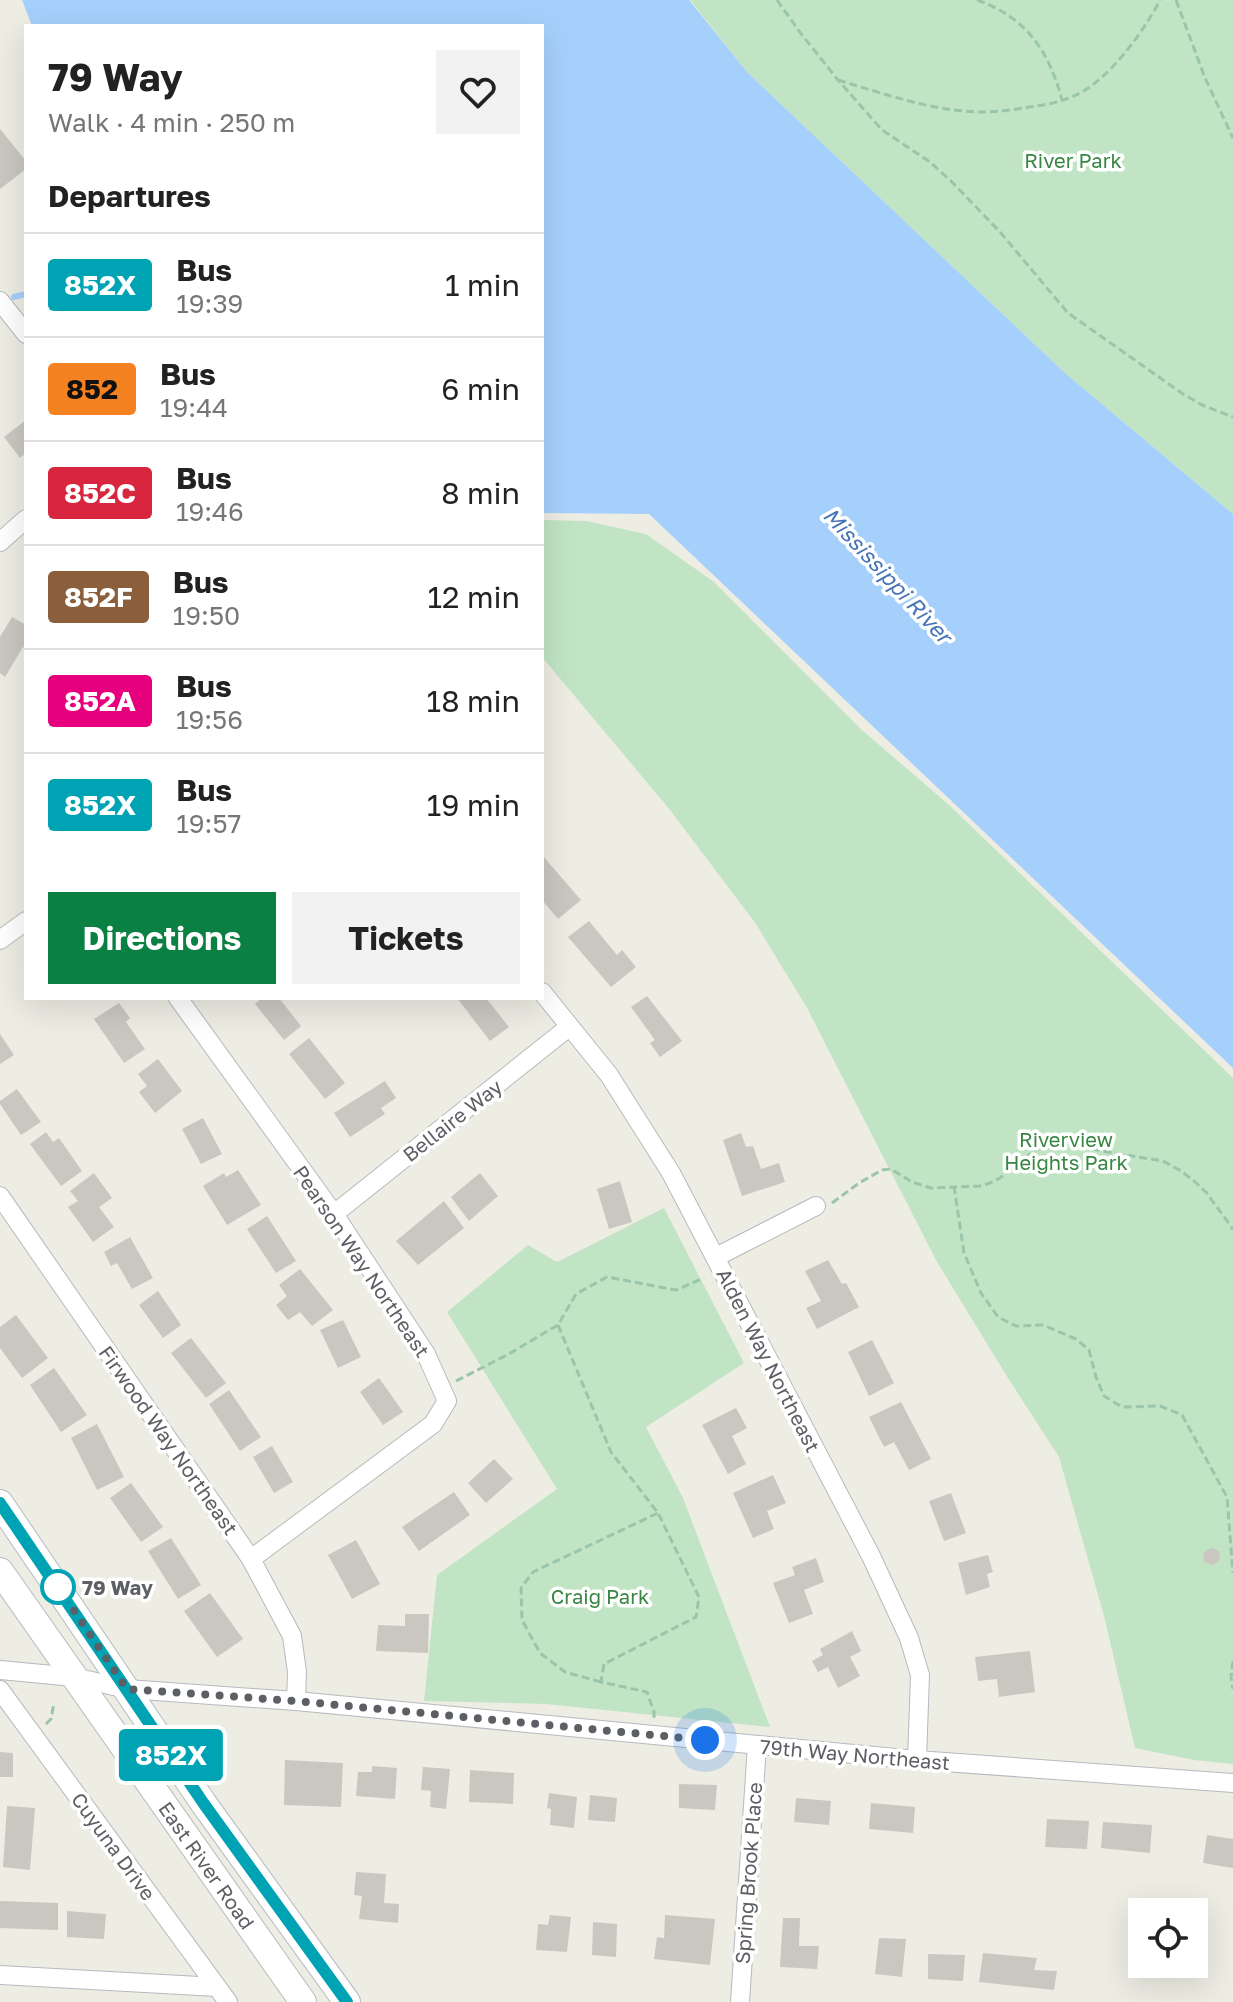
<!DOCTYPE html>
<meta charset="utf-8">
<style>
:root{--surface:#fff;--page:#f2f2f2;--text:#222;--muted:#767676;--line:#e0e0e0;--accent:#0b8043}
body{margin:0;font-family:"Golos Text",sans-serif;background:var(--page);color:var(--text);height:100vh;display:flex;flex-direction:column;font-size:30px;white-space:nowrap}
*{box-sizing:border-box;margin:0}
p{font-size:26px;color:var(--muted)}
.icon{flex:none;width:44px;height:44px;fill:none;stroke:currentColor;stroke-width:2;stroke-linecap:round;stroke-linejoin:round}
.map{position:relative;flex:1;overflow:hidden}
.drawer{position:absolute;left:24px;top:24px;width:520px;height:976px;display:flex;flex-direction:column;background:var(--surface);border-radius:0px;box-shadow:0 8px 32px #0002}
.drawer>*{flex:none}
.badge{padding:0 16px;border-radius:6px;font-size:28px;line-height:52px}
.fabs{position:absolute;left:1128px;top:1898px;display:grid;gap:16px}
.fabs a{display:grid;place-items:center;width:80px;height:80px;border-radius:0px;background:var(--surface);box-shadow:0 8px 32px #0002;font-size:40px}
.you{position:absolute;width:40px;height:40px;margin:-20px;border:6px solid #fff;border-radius:50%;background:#1a73e8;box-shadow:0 0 0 12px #1a73e833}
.map>.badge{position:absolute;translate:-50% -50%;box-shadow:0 0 0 4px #fff}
h2{padding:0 24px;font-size:30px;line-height:72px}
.round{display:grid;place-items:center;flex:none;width:84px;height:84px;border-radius:0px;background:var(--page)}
.overview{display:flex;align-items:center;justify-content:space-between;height:136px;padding:0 24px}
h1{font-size:38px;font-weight:700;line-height:60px}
.action{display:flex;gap:16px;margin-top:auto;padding:16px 24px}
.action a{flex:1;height:92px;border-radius:0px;background:var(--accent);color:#fff;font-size:32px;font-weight:700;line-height:92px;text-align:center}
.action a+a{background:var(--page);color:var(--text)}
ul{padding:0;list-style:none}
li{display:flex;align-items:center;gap:24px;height:104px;padding:0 24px;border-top:2px solid var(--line)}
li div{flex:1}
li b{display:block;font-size:30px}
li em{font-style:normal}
li .badge{min-width:88px;font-weight:700;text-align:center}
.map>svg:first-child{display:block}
.green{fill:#c1e5c4}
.water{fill:#a6d0fc}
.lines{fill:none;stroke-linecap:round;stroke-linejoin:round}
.stream{stroke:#a6d0fc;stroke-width:6}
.building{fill:#cac7c1}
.minor-casing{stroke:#b6b9be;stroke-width:20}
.secondary-casing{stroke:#b7babf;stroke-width:28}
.path{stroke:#9bc5ab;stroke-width:3;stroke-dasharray:8 4;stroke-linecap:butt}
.minor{stroke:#fff;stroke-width:18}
.secondary{stroke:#fff;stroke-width:26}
.line-casing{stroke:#fff;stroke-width:18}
.line{stroke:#00a3b4;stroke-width:12}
.walk{stroke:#5c5f64;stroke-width:8;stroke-dasharray:0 14.4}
.stop-dot{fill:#fff;stroke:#00a3b4;stroke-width:4}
.labels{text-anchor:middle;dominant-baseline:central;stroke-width:7;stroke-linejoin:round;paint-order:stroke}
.park-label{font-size:20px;fill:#398643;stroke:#fff}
.street-label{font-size:20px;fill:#5c5f64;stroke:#fff}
.stop-label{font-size:20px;font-weight:bold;fill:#5c5f64;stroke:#fff;text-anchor:start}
.water-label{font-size:22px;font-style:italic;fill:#4674b6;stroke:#fff}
</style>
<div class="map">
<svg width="1233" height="2002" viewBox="0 0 1233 2002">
<rect width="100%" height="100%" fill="#eeede4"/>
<g class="green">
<path d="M690,0H1233V514L1065,373L748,73Z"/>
<path d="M542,520L586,521L646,534L714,582L862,730L948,804L1233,1078V1764L1194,1760L1135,1748L1104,1616L1059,1457L1008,1378L937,1262L807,1008L756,924L670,810L542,657Z"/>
<path d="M664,1208L744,1363L646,1427L683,1498L770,1727L546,1704L424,1701L437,1575L557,1489L447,1312L528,1245L557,1262Z"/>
</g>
<path class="water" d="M22,0H689L748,73L1065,373L1233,514V1068L649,514L542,513V26H32Z"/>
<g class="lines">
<path class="stream" d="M14,297L26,294"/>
</g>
<g class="building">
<path d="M0,129L26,161V169L0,189Z"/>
<path d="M26,420V453L20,458L4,437Z"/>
<path d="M12,617L26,625V649L23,647L5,677L0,673V637Z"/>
<path d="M542,855L581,900L558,919L542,900Z"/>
<path d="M589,921L617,955L622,950L636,967L611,987L568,937Z"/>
<path d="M647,996L682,1041L660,1057L650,1043L655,1040L631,1007Z"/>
<path d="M262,998H279L301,1026L284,1040L255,1004Z"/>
<path d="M457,998H486L509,1027L490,1041Z"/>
<path d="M119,1003L130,1018L126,1022L145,1049L124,1063L94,1019Z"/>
<path d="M0,1034L14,1055L0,1064Z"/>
<path d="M309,1038L345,1083L325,1099L289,1054Z"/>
<path d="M158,1059L182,1091L155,1113L139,1092L147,1086L138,1074Z"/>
<path d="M385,1081L396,1098L381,1108L385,1114L350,1137L334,1113Z"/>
<path d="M17,1089L41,1122L21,1135L0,1104V1101Z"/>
<path d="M203,1118L222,1154L201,1164L182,1129Z"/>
<path d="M46,1132L53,1142L59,1138L82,1171L61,1186L30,1144Z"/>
<path d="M741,1133L746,1147L753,1146L761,1169L779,1163L785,1182L742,1196L723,1140Z"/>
<path d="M238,1170L261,1205L227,1225L203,1186L224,1173L226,1177Z"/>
<path d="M94,1173L112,1198L99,1207L114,1227L93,1242L68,1207L78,1201L70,1191Z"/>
<path d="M480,1173L498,1196L469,1221L451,1197Z"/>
<path d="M620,1181L632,1222L609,1229L597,1189Z"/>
<path d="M444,1201L464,1228L418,1265L396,1241Z"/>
<path d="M267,1216L296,1261L276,1273L247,1229Z"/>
<path d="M130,1237L153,1278L132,1289L117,1263L111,1266L104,1252Z"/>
<path d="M828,1260L842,1284L846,1283L859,1307L817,1329L806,1308L821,1301L805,1271Z"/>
<path d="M300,1269L333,1310L312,1326L300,1312L288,1320L276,1305L287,1296L279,1285Z"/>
<path d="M158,1291L181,1325L163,1338L139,1305Z"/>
<path d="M16,1315L48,1358L22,1378L0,1348V1327Z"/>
<path d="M343,1320L361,1357L338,1368L320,1330Z"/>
<path d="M191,1338L226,1383L206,1398L171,1353Z"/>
<path d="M872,1340L894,1383L869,1396L848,1352Z"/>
<path d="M54,1368L87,1415L61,1432L30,1385Z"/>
<path d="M379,1378L403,1412L383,1425L360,1392Z"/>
<path d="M229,1390L261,1437L240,1451L209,1404Z"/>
<path d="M901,1402L931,1459L909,1470L894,1442L884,1447L869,1417Z"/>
<path d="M736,1408L747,1428L732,1436L746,1464L728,1474L702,1425Z"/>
<path d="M97,1424L124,1477L97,1490L71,1438Z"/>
<path d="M272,1446L293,1482L274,1493L253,1457Z"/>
<path d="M494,1459L513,1479L486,1503L468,1483Z"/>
<path d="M773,1475L786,1503L767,1511L774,1529L753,1538L733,1493Z"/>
<path d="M131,1483L163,1527L141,1542L110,1498Z"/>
<path d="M454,1492L470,1515L419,1551L402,1527Z"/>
<path d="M951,1493L966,1533L944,1541L929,1501Z"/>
<path d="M171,1538L201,1585L178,1599L148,1551Z"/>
<path d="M356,1540L380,1584L352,1599L328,1555Z"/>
<path d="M1211,1548L1219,1551L1220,1560L1213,1565L1204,1562L1203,1553Z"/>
<path d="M988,1555L993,1572L987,1574L990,1587L966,1595L958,1563Z"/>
<path d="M816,1558L824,1582L804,1590L813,1614L789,1623L773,1583L795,1575L792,1567Z"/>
<path d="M210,1593L243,1639L217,1657L184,1611Z"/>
<path d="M405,1614H429L428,1653L376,1651L378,1625L405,1626Z"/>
<path d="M852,1631L861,1651L850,1657L860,1676L838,1688L828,1667L818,1672L812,1661L823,1655L820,1649Z"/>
<path d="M1030,1651L1035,1692L999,1697L997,1679L978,1681L975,1657Z"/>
<path d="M0,1752L13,1753V1777H0Z"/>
<path d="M285,1760L343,1763L341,1807L284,1805Z"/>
<path d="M372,1766L397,1768L395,1799L356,1796L358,1772H372Z"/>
<path d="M423,1767L450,1769L446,1809L430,1807L431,1791L421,1790Z"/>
<path d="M470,1770L514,1773L513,1804L469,1802Z"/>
<path d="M679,1784L717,1785L715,1810L679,1808Z"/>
<path d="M549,1793L577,1797L574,1828L550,1825L551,1809L547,1808Z"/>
<path d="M590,1795L617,1798L615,1822L588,1820Z"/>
<path d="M796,1798L831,1801L829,1825L794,1822Z"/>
<path d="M871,1803L915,1807L913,1833L869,1829Z"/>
<path d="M7,1806L35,1808L30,1870L3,1867Z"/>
<path d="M1047,1819L1089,1821L1087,1849L1045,1847Z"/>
<path d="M1103,1822L1152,1825L1150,1853L1101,1848Z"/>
<path d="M1207,1835L1233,1839V1868L1203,1863Z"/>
<path d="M356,1872L386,1874L384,1903L399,1904L398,1923L359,1919L362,1896L354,1895Z"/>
<path d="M0,1901L58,1903V1930L0,1928Z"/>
<path d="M67,1911L106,1914L104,1939L67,1937Z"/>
<path d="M550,1915L571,1917L567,1952L536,1950L538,1924L548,1925Z"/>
<path d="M665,1915L715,1919L710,1965L654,1959L657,1937L664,1938Z"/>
<path d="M783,1918H800L799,1946H819L817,1969L780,1967Z"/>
<path d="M593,1922L617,1924L616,1957L592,1955Z"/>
<path d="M879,1938L906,1939L902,1977L875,1974Z"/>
<path d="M983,1953L1037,1958L1034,1970L1057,1971L1054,1990L979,1982Z"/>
<path d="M928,1954L965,1955L963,1981L928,1979Z"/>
</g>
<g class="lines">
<g class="minor-casing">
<g id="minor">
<path d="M0,301L26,334"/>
<path d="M0,542L26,519"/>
<path d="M0,940L26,921"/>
<path d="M542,992L609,1075L671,1173L871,1556L909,1638L920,1675L917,1760"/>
<path d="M178,998L334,1214L426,1354L447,1401L433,1424L251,1559"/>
<path d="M0,1196L251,1559L292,1636L297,1672L296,1701"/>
<path d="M334,1214L569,1027"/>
<path d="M716,1257L816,1206"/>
<path d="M0,1670L74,1677L127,1689L296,1701L917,1760L1233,1783"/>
<path d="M0,1690L228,2002"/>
<path d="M0,1975L217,1987"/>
<path d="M740,2002L757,1745"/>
</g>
</g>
<g class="secondary-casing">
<g id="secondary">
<path d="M0,1503L204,1804L347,2002"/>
<path d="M0,1571L303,2002"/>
</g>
</g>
<g class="path">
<path d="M777,0L802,35L838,80L882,130L930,162L952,182L1000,232L1068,313L1183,394L1202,405L1233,417"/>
<path d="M977,0C1026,17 1049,51 1062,100"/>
<path d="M1176,0L1205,78L1233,138"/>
<path d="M838,80C885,94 932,111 981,112C997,112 1013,110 1029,107C1045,105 1062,102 1076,95C1109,80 1144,31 1160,0"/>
<path d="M954,1186L964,1253L981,1293L998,1317L1016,1326L1043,1325L1076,1339L1089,1350L1096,1377L1104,1396L1122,1407L1160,1406L1182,1415L1227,1497L1233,1573"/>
<path d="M832,1203L859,1183L882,1170L891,1169L912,1182L931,1188L980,1186L990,1183L1000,1178L1035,1150L1068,1142L1101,1151L1163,1161L1181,1171L1194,1181L1206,1192L1233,1229"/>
<path d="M558,1325L611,1452L658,1513L699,1597L696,1617L604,1664L601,1682L647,1692L654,1712V1719"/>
<path d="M456,1381L507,1355L558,1325L576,1294L607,1277L676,1290L704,1278"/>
<path d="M1233,1661L1231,1677L1233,1689"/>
<path d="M601,1682L565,1672L540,1653L522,1620L521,1588L533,1572L658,1513"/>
<path d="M46,1724L51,1719L54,1703"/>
</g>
<use href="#minor" class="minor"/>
<use href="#secondary" class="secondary"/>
</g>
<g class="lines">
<g class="line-casing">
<path id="line" d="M0,1503L204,1804L347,2002"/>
</g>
<use href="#line" class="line"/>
<path class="walk" d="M58,1587L127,1689L296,1701L705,1740"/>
</g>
<circle class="stop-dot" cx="58" cy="1587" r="16"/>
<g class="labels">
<g class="park-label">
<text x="1073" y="160">River Park</text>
<text x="1066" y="1139">Riverview<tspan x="1066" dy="23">Heights Park</tspan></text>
<text x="600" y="1596">Craig Park</text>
</g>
<g class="street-label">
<text transform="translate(452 1120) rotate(-38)">Bellaire Way</text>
<text transform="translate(362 1261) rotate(56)">Pearson Way Northeast</text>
<text transform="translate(769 1360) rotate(63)">Alden Way Northeast</text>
<text transform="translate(169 1440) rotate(55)">Firwood Way Northeast</text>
<text transform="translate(855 1754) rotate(5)">79th Way Northeast</text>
<text transform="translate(114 1846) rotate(54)">Cuyuna Drive</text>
<text transform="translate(207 1865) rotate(55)">East River Road</text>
<text transform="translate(748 1873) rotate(-86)">Spring Brook Place</text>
</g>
<g class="stop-label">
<text x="82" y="1587">79 Way</text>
</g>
<g class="water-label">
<text transform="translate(888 575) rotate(47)">Mississippi River</text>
</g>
</g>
</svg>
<div class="fabs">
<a><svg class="icon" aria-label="locate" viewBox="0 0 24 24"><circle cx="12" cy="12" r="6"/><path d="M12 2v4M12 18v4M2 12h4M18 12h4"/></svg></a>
</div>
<div class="you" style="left:705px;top:1740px"></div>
<b class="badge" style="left:171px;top:1755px;background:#00a3b4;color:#fff">852X</b>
<section class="drawer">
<div class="overview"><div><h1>79 Way</h1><p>Walk · 4 min · 250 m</p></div><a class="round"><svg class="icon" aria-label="heart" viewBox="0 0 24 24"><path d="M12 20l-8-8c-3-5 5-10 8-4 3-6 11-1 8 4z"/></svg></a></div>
<h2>Departures</h2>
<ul>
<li><span class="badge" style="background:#00a3b4;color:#fff">852X</span><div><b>Bus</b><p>19:39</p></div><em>1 min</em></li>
<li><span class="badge" style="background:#f58220;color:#111">852</span><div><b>Bus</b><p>19:44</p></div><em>6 min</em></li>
<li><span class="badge" style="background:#d7263d;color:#fff">852C</span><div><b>Bus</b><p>19:46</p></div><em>8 min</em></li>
<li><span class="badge" style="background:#8b5e3c;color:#fff">852F</span><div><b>Bus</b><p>19:50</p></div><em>12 min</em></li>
<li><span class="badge" style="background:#e6007e;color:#fff">852A</span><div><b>Bus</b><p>19:56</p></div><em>18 min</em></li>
<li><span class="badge" style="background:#00a3b4;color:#fff">852X</span><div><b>Bus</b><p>19:57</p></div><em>19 min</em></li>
</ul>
<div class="action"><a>Directions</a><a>Tickets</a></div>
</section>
</div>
